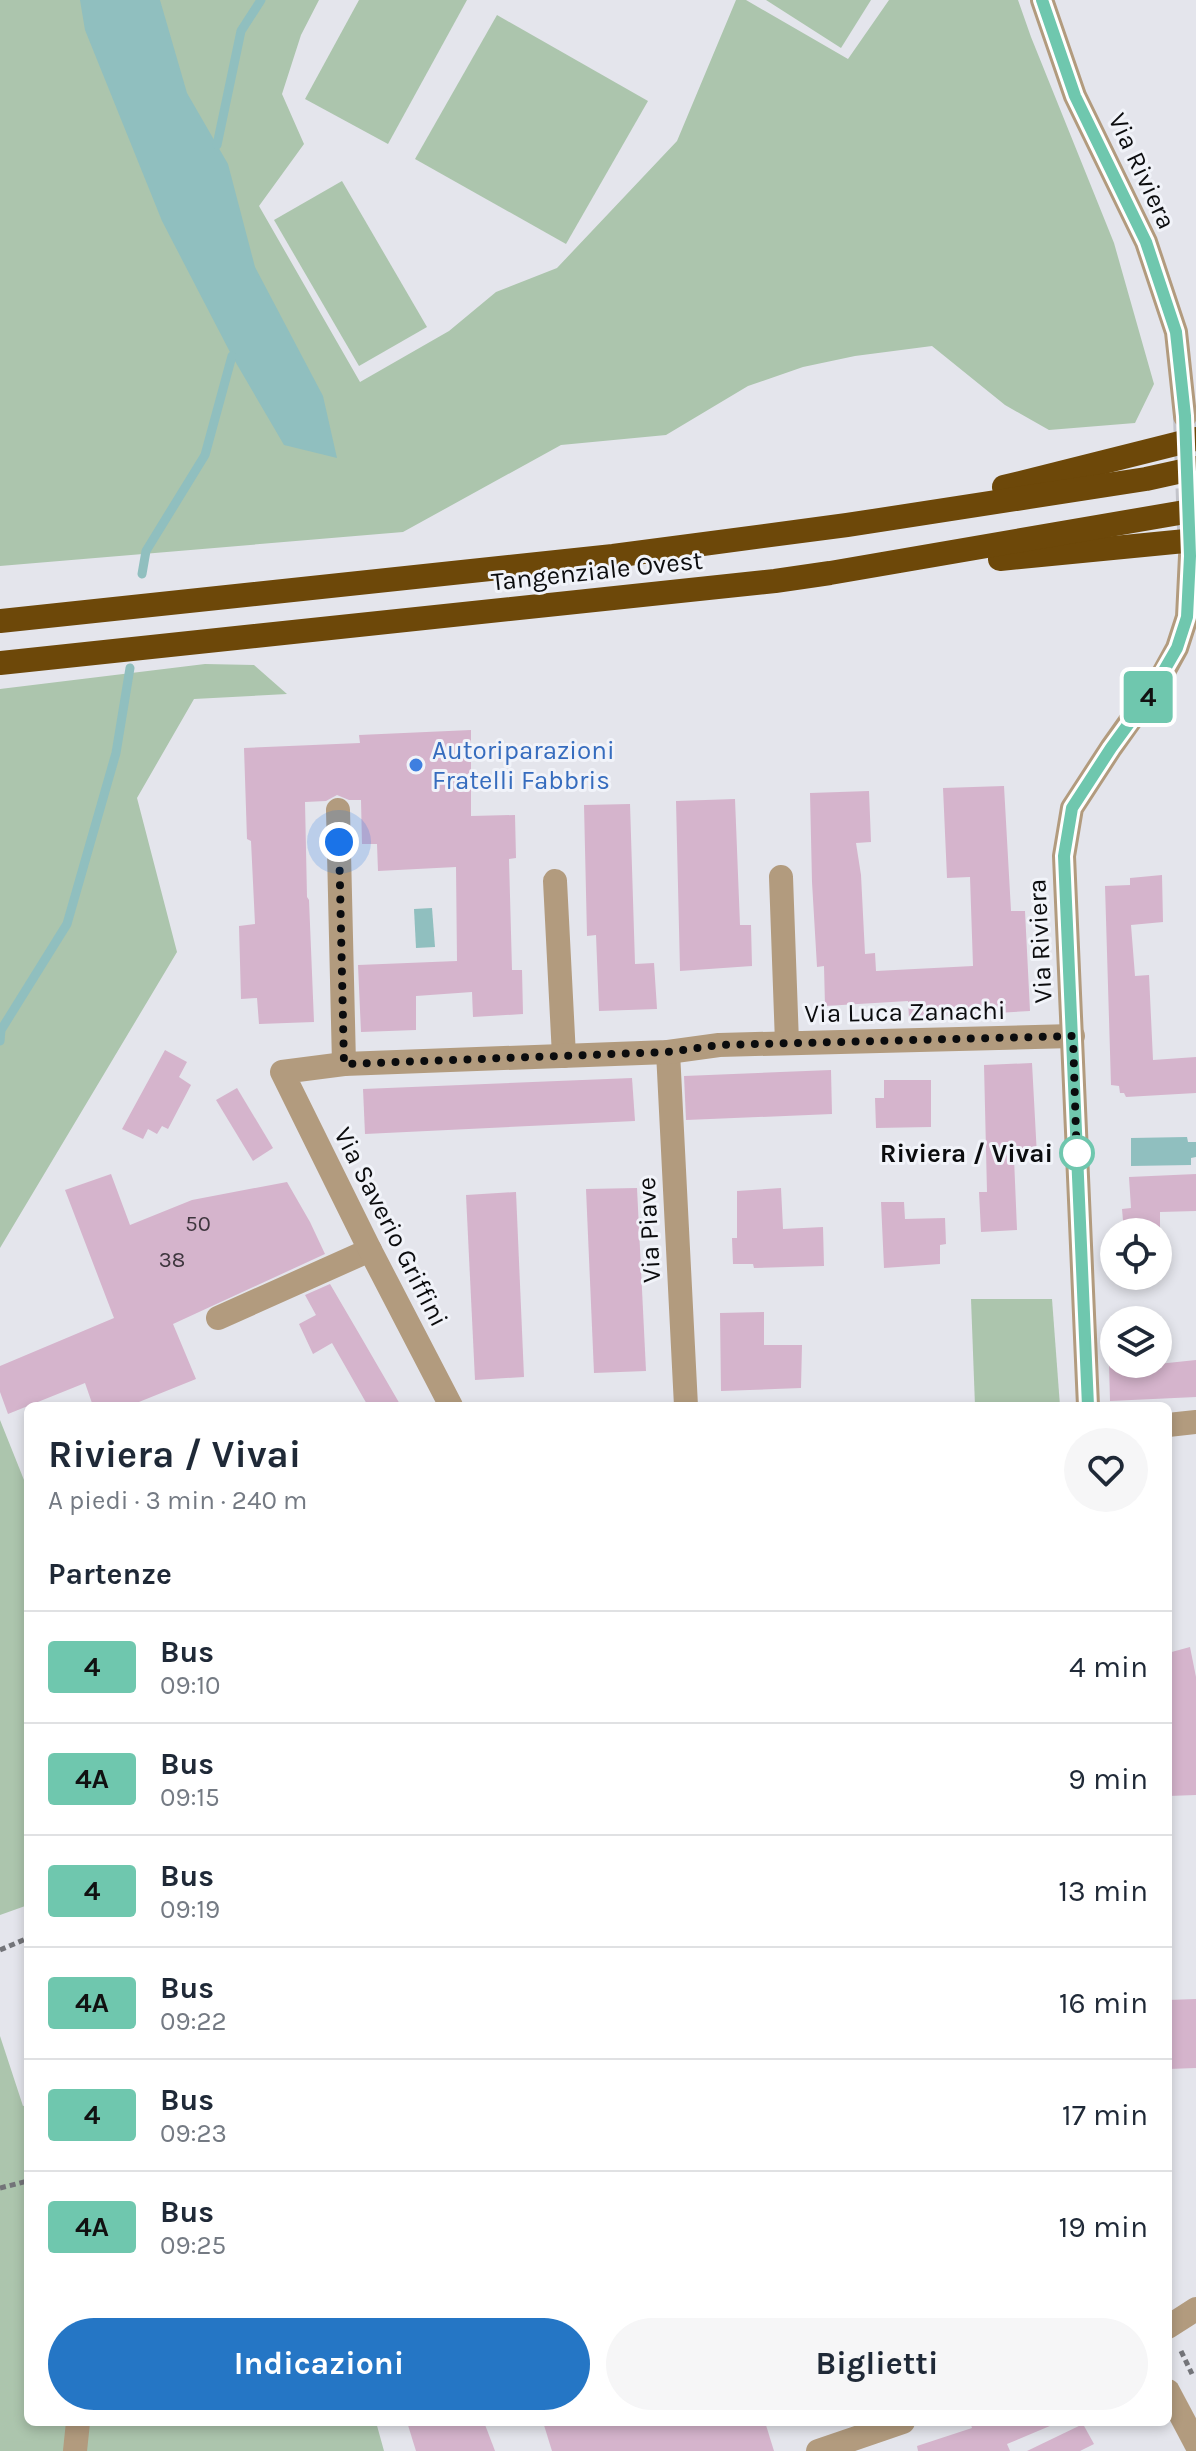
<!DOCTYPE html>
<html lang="it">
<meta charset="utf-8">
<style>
:root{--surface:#fff;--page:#f6f6f7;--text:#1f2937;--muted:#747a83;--line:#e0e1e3;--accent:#2576c5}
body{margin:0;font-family:Karla,sans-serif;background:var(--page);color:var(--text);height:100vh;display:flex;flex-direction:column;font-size:30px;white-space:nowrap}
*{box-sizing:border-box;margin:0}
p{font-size:26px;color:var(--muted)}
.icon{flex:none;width:44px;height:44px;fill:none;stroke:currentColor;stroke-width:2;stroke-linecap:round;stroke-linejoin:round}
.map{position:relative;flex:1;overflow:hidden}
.side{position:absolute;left:24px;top:1402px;width:1148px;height:1024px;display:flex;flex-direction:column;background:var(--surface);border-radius:12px;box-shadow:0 4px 12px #0003}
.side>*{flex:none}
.badge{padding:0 16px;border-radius:6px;font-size:28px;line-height:52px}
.fabs{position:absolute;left:1100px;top:1218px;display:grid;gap:16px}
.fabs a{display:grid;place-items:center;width:72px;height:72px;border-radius:50%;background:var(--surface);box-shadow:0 4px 12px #0003;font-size:40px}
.you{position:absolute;width:40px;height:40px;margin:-20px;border:6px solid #fff;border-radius:50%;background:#1a73e8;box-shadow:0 0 0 12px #1a73e833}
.map>.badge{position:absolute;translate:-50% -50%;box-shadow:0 0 0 4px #fff}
h2{padding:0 24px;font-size:30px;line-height:72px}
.round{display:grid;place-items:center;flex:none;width:84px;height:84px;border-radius:42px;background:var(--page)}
.summary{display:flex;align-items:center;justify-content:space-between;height:136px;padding:0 24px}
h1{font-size:38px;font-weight:700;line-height:60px}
.primary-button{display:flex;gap:16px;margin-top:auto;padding:16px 24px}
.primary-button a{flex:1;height:92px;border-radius:48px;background:var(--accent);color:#fff;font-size:32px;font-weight:700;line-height:92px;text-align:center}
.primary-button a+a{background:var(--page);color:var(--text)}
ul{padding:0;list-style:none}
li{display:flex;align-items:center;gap:24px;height:112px;padding:0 24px;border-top:2px solid var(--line)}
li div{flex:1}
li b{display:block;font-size:30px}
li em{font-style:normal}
li .badge{min-width:88px;font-weight:700;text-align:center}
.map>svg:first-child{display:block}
.green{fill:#acc5ad}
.water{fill:#90bfbf}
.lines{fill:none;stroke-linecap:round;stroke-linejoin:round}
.stream{stroke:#90bfbf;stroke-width:9}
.building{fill:#d5b4cc}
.minor-tunnel{stroke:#c3c4cb;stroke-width:24;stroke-dasharray:24 12;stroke-linecap:butt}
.path{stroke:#737479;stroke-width:5;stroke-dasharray:6 4;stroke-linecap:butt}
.minor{stroke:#b29b7e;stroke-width:24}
.highway{stroke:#6d4809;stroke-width:24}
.line-casing{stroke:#fff;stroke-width:18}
.line{stroke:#6fc7ae;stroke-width:12}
.walk{stroke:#0b0c0e;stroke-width:8;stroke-dasharray:0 14.4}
.shop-dot{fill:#3f7fe0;stroke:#f1f3f9;stroke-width:3}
.stop-dot{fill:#fff;stroke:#6fc7ae;stroke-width:4}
.labels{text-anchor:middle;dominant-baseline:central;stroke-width:6;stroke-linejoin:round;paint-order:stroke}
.number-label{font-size:22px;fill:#3e363e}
.street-label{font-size:26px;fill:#0b0c0e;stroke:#f1f3f9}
.shop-label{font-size:26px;fill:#366cbe;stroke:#f1f3f9;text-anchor:start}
.stop-label{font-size:26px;font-weight:bold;fill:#0b0c0e;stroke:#f1f3f9;text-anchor:end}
</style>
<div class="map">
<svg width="1196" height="2451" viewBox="0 0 1196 2451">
<rect width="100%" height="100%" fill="#e4e5ec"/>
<g class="green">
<path d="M0,0H319L301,35L282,94L304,144L259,206L360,382L449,331L496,292L557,268L677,141L736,0H746L848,59L889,0H1018L1031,37L1114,243L1154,384L1135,423L1049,430L1005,405L932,346L855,356L803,367L748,386L666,435L561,445L403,532L0,566Z"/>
<path d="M359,0H467L388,144L305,99Z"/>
<path d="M766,0H871L841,48Z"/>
<path d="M497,15L648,101L566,244L415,159Z"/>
<path d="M342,181L427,327L359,366L274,220Z"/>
<path d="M205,664L254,665L287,694L194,699L137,798L177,952L0,1248V689Z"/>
<path d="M971,1299H1052L1060,1406H975Z"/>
<path d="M0,1420L28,1490V1905L0,1915Z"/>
<path d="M0,2036L23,2106L28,2105V2422H376L384,2451H0Z"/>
</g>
<g class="water">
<path d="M80,0H160L187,93L228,164L255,267L323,396L337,458L284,445L232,356L162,221L85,30Z"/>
<path d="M432,908L435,947L416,948L414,909Z"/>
<path d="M1187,1137L1188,1142H1196V1157L1191,1158V1165L1131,1166V1138Z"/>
</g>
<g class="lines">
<g class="stream">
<path d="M217,145L241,31L261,0"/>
<path d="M142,574L146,551L205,455L232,356"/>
<path d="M0,1041L1,1030L67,924L116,753L130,668"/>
</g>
</g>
<g class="building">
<path d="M471,730V816L515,815L516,858L509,859L512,970H522L523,1014L473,1017L472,992L416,996V1030L361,1032L358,965L457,961L456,867L378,871L377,844H362L361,800H349L337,795L326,801L305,802L307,897L309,900L314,1022L259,1024L257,998L241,999L239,926L255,924L251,841L247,839L244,748L360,743L359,735Z"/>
<path d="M1004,786L1011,911H1025L1030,1011L909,1018L908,1001L825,1006L824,966L817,967L812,882L810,793L869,791L871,842L856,843L861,875L865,954L875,953L876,971L973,966L970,877L947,878L943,788Z"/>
<path d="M735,799L740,925H751L752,966L680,971L676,801Z"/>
<path d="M630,804L635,964L654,963L657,1009L599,1011L596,935L587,936L584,805Z"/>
<path d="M1162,875L1163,922L1131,925L1135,976L1149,975L1153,1060L1196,1057V1093L1126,1097L1124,1093H1120L1119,1086L1111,1085L1105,886L1130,885V878Z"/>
<path d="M165,1050L187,1062L179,1077L191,1085L168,1129L162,1126L157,1134L148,1129L143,1139L122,1129Z"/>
<path d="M1032,1063L1037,1156L1014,1158L1017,1230L981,1232L979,1192H987L984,1065Z"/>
<path d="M831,1070L832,1114L686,1120L684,1076Z"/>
<path d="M632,1078L635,1121L365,1134L363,1089Z"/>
<path d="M884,1080H931V1127L876,1128L875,1098H884Z"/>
<path d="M237,1088L273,1148L253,1161L216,1100Z"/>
<path d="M111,1174L130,1225L192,1200L287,1182L310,1222L325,1254L173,1324L196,1379L129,1406H93L85,1383L8,1414L0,1392V1366L114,1318L65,1190Z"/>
<path d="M1196,1174V1211L1160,1212V1231L1124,1232L1122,1209L1131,1208L1129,1177Z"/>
<path d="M637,1188L646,1371L594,1373L586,1189Z"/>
<path d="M781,1188L783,1229L823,1227L824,1266L754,1268L753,1264H733L732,1238H737V1191Z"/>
<path d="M516,1192L524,1377L475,1380L466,1195Z"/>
<path d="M881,1202H904L905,1219L945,1218L946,1244L940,1245V1264L884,1268Z"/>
<path d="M330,1284L361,1337L401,1406H368L332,1343L313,1354L299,1324L316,1315L305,1295Z"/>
<path d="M764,1312V1345H802L801,1388L721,1391L720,1313Z"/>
<path d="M1196,1360V1397L1110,1401L1109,1364H1158Z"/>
<path d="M1190,1647L1196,1677V1795L1168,1796V1653Z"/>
<path d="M1196,1999V2068L1168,2069V2000Z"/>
<path d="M407,2422H484L495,2451H416Z"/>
<path d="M543,2422H765L774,2451H552Z"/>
<path d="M970,2422H1057V2423L1007,2444L1010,2451H918L917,2446L972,2428Z"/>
<path d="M1083,2424L1094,2444L1080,2451H1027Z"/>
</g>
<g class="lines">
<path class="minor-tunnel" d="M1185,416L1190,556"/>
<g class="path">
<path d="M0,1950L28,1938"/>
<path d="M0,2188L28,2181"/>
<path d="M1181,2351L1192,2374"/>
</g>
<g class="minor">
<path d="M1042,0L1075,96L1146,242L1176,332L1185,416"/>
<path d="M338,810L344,1064"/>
<path d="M781,877L787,1043"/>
<path d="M555,881L564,1056"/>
<path d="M668,1052L686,1406"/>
<path d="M218,1318L370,1250"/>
<path d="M451,1406L370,1250L282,1072L344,1064L668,1052L719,1045L1073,1036"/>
<path d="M1088,1406L1064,856L1072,808L1111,748L1160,679L1177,648L1187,617L1190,556"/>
<path d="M1168,1425L1196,1422"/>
<path d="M1168,2327L1196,2309"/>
<path d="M1168,2391L1196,2444"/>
<path d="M75,2451L78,2422"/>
<path d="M818,2451L903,2422"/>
</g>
<g class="highway">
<path d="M1004,487L1196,439"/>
<path d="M1000,559L1196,540"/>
<path d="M0,621L613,556L847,525L1146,479L1196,468"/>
<path d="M0,663L775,581L830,573L1196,510"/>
</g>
</g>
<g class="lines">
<g class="line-casing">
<path id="line" d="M1042,0L1075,96L1146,242L1176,332L1185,416L1190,556L1187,617L1177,648L1151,693L1111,748L1072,808L1064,856L1088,1406"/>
</g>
<use href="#line" class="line"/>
<path class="walk" d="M339,842L344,1064L668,1052L719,1045L1073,1036L1077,1165V1153"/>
</g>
<circle class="shop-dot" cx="416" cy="765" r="8"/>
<circle class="stop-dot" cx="1077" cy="1153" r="16"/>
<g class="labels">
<g class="number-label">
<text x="198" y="1224">50</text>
<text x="172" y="1260">38</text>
</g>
<g class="street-label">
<text transform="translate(1142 171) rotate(65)">Via Riviera</text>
<text transform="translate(597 571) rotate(-6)">Tangenziale Ovest</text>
<text transform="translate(1040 941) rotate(-93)">Via Riviera</text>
<text transform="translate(905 1012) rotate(-1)">Via Luca Zanachi</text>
<text transform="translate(391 1227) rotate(63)">Via Saverio Griffini</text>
<text transform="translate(649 1230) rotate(-93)">Via Piave</text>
</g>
<g class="shop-label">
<text x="432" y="750">Autoriparazioni<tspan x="432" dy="30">Fratelli Fabbris</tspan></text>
</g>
<g class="stop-label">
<text x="1053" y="1153">Riviera / Vivai</text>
</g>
</g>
</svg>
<div class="fabs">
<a><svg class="icon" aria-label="locate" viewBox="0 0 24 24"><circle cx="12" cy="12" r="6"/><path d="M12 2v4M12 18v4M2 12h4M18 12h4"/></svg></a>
<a><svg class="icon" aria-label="layers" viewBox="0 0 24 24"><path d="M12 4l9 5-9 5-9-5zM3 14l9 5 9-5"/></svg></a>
</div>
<div class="you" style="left:339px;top:842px"></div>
<b class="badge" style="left:1148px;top:697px;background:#6fc7ae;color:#111">4</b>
<section class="side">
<div class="summary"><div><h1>Riviera / Vivai</h1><p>A piedi · 3 min · 240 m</p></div><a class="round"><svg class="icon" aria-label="heart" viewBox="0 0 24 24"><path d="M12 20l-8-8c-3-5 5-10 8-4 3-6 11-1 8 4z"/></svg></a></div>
<h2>Partenze</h2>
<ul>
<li><span class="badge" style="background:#6fc7ae;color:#111">4</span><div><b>Bus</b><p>09:10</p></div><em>4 min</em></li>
<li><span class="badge" style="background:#6fc7ae;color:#111">4A</span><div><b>Bus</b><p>09:15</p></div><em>9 min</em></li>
<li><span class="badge" style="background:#6fc7ae;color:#111">4</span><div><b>Bus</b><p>09:19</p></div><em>13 min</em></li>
<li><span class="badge" style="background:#6fc7ae;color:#111">4A</span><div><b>Bus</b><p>09:22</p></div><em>16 min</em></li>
<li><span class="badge" style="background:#6fc7ae;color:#111">4</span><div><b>Bus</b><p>09:23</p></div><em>17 min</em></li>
<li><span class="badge" style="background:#6fc7ae;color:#111">4A</span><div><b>Bus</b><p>09:25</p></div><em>19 min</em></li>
</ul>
<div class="primary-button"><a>Indicazioni</a><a>Biglietti</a></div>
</section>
</div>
